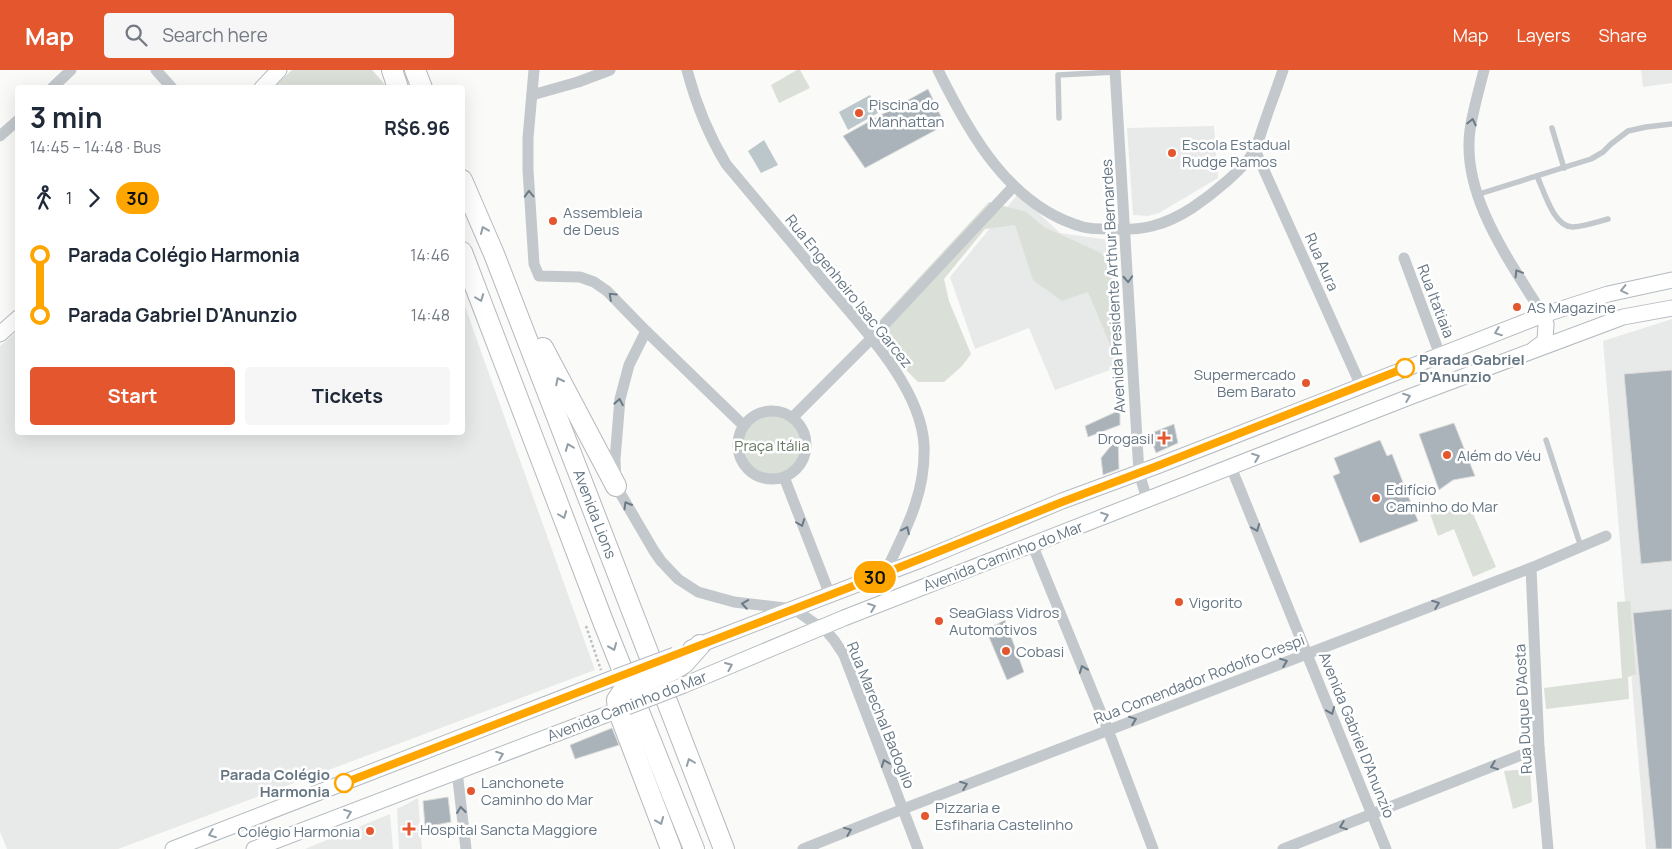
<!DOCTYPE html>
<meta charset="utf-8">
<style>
:root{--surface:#fff;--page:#f6f6f7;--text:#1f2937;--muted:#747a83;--accent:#e4572e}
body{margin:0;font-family:Manrope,sans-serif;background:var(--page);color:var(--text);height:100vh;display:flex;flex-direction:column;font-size:19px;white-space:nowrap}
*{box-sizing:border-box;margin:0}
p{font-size:16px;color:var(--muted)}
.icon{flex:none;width:28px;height:28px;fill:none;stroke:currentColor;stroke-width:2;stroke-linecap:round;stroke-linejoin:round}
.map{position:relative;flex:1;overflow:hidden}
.side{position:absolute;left:15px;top:15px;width:450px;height:350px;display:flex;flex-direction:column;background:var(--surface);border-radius:5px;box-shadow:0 5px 20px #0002}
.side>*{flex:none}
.badge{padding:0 10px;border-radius:16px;font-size:18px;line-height:32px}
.map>.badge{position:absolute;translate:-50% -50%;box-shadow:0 0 0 2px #fff}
.legs{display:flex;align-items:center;gap:8px;height:55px;padding:0 15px;font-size:16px}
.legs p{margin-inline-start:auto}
.headline{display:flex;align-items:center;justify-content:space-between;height:85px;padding:0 15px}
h1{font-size:28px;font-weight:700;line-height:38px}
.cta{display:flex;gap:10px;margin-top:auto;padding:10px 15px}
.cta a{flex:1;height:58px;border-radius:5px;background:var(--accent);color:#fff;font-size:20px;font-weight:700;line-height:58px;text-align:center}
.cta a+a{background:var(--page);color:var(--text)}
ul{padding:0 15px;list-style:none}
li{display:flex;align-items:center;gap:18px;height:60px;font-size:19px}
li i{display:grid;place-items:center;width:8px;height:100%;margin:0 6px;background:currentColor}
li i::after{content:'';width:12px;height:12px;margin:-6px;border:4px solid;border-radius:50%;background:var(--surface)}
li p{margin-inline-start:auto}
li:first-child i{background:linear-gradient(#0000 50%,currentColor 0)}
li:last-child i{background:linear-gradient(currentColor 50%,#0000 0)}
header{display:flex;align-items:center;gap:30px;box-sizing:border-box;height:70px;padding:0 25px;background:var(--accent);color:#fff}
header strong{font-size:24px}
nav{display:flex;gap:28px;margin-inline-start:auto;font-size:18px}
.search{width:350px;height:45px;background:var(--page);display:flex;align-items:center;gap:12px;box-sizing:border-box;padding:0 18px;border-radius:5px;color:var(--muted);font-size:19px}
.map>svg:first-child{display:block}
.built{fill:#e8e9e9}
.green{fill:#dadfd7}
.water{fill:#bbc7cb}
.building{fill:#aab3b9;stroke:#dcdcda}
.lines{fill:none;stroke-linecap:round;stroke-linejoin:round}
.secondary-casing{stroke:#b3babf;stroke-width:17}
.highway-casing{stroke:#b4b9bd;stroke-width:22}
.path{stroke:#bbbfc2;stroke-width:2.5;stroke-dasharray:2.5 2.5;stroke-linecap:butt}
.lane{stroke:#c3c8cc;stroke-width:5.5}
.street{stroke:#c3c8cc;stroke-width:11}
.secondary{stroke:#fff;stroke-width:15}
.highway{stroke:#fff;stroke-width:20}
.secondary-bridge-casing{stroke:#b3babf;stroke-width:17;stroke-linecap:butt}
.highway-bridge-casing{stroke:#b4b9bd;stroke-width:22;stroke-linecap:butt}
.secondary-bridge{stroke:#fff;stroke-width:15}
.highway-bridge{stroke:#fff;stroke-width:20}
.oneway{stroke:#6a7a87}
.oneway2{stroke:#939fa8}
.line-1-casing{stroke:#fff;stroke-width:11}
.line-1{stroke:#ffa500;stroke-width:8}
.poi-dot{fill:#e4572e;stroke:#fff;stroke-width:2}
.stop-1-dot{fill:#fff;stroke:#ffa500;stroke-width:2.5}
.labels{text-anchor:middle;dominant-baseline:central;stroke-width:5;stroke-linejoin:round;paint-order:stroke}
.poi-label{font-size:15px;fill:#657683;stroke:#fff;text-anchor:start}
.street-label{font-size:15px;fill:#657683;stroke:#fff}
.stop-label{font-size:15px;font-weight:bold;fill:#657683;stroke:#fff;text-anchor:start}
.park-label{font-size:15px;fill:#687a64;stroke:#fff}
</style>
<header>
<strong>Map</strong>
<div class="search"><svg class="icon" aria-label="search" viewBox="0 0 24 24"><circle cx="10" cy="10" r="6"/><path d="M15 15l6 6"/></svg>Search here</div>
<nav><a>Map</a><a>Layers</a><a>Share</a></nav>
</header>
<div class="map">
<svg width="1672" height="779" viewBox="0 0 1672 779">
<rect width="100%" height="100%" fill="#fafaf8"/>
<g class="built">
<path d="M1641,0H1672V13L1643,17Z"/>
<path d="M1214,56L1218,108L1159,143L1148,146L1133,145L1127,58Z"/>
<path d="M1018,124L1060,163L1116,171L1121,296L1055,320L1029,258L975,279L950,207Z"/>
<path d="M463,231L595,600L118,779H7L0,762V276L17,262L18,362H462Z"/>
<path d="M1672,249V779H1646L1603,271Z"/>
<path d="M418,728L422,779H399L397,739Z"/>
<path d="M390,744L393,779H305Z"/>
</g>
<g class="green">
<path d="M292,0H372L387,17H274Z"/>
<path d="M797,0H800L810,18L779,33L771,15Z"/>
<path d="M989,132L1026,142L1044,157L1099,182L1111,191L1112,279L1088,222L1062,231L1033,210L1015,155L985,159L944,209L949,231L971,284L962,296L944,312H918L889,283L879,251Z"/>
<circle cx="772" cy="375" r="29"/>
<path d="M1468,432L1496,497L1473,507L1454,459L1438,466L1429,441L1446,433L1447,437Z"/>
<path d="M1630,531L1636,604L1628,607L1629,629L1546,639L1544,618L1622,608L1617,532Z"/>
<path d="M1530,699L1532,732L1513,739L1504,701Z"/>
</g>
<g class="water">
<path d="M870,25L878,43L848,60L839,42Z"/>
<path d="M764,70L778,95L761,103L748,81Z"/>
</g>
<g class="building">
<path d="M928,19L945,55L865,98L843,66Z"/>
<path d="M1672,300V491L1641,494L1624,304Z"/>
<path d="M1120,340V355L1088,367L1085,356Z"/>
<path d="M1454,353L1475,406L1453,410L1439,420L1419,364Z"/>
<path d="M1174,354L1178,373L1156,383L1149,364Z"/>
<path d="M1118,367L1119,399L1103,405L1101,388Z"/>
<path d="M1380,370L1387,386L1392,384L1418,451L1360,473L1333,406L1340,403L1334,388Z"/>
<path d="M1672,539V779H1656L1633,543Z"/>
<path d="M1005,550L1024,602L1007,610L986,560Z"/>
<path d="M612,658L619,675L575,689L570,675Z"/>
<path d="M448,727L451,752L425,757L423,731Z"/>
</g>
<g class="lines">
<g class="secondary-casing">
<g id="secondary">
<path d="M262,18L279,0"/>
<path d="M0,264L18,248"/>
<path d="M1534,279L1545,271L1546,254L1543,245"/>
<path d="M691,578L923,489L1062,431L1157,396L1543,245L1608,224L1672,210"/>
<path d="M684,615L844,548L1412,326L1623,247L1672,238"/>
<path d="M173,779L616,607"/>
<path d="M254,779L626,637"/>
</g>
</g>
<g class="highway-casing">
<g id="highway">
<path d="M392,0L398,18"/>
<path d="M415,0L422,18"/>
<path d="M462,110L494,184L724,779"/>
<path d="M462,182L604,554L694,779"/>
<path d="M543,278L616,416"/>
<path d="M673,600L684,593L700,575"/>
<path d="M623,621L617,630L618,640L671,779"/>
</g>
</g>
<path class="path" d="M586,556L601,600"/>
<g class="lane">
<path d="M1059,48L1058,5L1115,2"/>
<path d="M1552,58L1564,98"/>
<path d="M1537,106C1544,121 1554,158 1573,157C1585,156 1597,152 1608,149"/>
<path d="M1476,125L1591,89L1603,82L1611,74L1628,61L1646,57L1672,54"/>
<path d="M1546,370L1581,477"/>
</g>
<g class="street">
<path d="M156,0L172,18"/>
<path d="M534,0L528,68V100L534,194L539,206L580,207L594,212L607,221L646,261L743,355"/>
<path d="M687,0C696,34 708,64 726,94C757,131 789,169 820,207C857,252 921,315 924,375C926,424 905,461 885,503"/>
<path d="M938,0C969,63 1010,137 1083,157C1091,159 1101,159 1109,159C1142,161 1164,156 1192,138C1210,126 1246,98 1255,79C1259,71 1261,62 1264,54C1270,36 1277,18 1283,0"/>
<path d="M1115,0L1139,403L1147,429"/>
<path d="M1484,0C1479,20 1473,40 1470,60C1461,126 1510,191 1543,245"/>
<path d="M52,18L71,0"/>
<path d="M532,25L578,12L610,0"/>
<path d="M0,66L18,50"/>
<path d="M1255,80L1361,316"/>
<path d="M1404,188L1440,285"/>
<path d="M646,261L629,295L620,329L615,389L616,416L654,481L661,491L678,509L698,522L734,532L794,539L827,562L834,570L844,585L918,779"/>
<circle cx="772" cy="375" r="34"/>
<path d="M793,347L871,269L1013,117"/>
<path d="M1231,397L1386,779"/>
<path d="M784,407L830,525"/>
<path d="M1032,474L1108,660L1153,779"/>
<path d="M1531,498L1539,678L1548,779"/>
<path d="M457,701L466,779"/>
<path d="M803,779L903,739L1531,498L1606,466"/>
<path d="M1283,779L1539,678"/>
</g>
<use href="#secondary" class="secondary"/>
<use href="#highway" class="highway"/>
<g class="secondary-bridge-casing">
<g id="secondary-bridge">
<path d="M616,607L675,585"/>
<path d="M627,637L684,615"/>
</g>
</g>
<g class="highway-bridge-casing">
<path id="highway-bridge" d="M623,621L673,600"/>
</g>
<use href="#secondary-bridge" class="secondary-bridge"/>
<use href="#highway-bridge" class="highway-bridge"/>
</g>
<defs><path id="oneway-chevron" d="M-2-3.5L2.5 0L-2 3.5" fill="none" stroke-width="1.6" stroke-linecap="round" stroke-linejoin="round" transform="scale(1.25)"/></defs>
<g class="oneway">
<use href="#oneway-chevron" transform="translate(1472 52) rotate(-77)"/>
<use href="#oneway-chevron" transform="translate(529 124) rotate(-92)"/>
<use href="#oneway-chevron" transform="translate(1518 203) rotate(-121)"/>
<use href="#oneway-chevron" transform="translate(1128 209) rotate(87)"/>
<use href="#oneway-chevron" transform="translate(612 226) rotate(-137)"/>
<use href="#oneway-chevron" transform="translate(619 332) rotate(-80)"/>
<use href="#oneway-chevron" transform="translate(627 435) rotate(-120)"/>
<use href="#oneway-chevron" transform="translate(801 453) rotate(69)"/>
<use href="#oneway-chevron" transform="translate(1256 458) rotate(68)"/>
<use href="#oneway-chevron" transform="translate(906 460) rotate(-65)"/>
<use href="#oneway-chevron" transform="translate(745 534) rotate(-171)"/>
<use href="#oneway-chevron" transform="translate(1436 534) rotate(-21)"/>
<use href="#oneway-chevron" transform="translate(1284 592) rotate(-21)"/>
<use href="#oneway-chevron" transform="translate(1083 599) rotate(-112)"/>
<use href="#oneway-chevron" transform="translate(1331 641) rotate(68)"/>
<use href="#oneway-chevron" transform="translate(1133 650) rotate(-21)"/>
<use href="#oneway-chevron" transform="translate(885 693) rotate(-111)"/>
<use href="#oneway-chevron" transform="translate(1494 696) rotate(159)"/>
<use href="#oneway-chevron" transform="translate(964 715) rotate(-21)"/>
<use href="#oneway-chevron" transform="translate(461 740) rotate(-97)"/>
<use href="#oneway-chevron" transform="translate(1343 756) rotate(159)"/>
<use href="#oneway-chevron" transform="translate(848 761) rotate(-22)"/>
</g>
<g class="oneway2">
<use href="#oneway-chevron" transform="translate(484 160) rotate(-113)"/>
<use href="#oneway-chevron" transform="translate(1624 220) rotate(167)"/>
<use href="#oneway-chevron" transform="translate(480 228) rotate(69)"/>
<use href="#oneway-chevron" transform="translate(1498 262) rotate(159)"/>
<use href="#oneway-chevron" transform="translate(559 311) rotate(-117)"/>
<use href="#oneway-chevron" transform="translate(1407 327) rotate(-21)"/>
<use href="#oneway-chevron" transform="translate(569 377) rotate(-111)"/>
<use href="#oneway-chevron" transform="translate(1256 387) rotate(-21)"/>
<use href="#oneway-chevron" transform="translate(563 445) rotate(69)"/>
<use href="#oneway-chevron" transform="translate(1105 446) rotate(-21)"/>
<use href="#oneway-chevron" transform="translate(872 537) rotate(-21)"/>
<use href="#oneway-chevron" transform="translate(613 577) rotate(68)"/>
<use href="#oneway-chevron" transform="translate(729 596) rotate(-23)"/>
<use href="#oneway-chevron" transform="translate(500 685) rotate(-21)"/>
<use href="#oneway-chevron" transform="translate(690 692) rotate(-111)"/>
<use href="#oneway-chevron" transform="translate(348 743) rotate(-21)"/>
<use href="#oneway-chevron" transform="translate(660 751) rotate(68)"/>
<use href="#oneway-chevron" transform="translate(212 764) rotate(159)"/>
</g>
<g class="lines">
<g class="line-1-casing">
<path id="line-1" d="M344,713L848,518L1062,432L1157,396L1405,298"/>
</g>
<use href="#line-1" class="line-1"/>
</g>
<g class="poi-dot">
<circle cx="859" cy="43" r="5"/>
<circle cx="1172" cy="83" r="5"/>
<circle cx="553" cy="151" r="5"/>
<circle cx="1517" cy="237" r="5"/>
<circle cx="1306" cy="313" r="5"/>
<path d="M1161.5 360.5h5v5h5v5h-5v5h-5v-5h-5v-5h5z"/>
<circle cx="1447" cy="385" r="5"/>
<circle cx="1376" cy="428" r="5"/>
<circle cx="1179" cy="532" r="5"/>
<circle cx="939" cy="551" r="5"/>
<circle cx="1006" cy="581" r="5"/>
<circle cx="471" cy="721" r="5"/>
<circle cx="925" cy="746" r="5"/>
<path d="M406.5 751.5h5v5h5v5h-5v5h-5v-5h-5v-5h5z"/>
<circle cx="370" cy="761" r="5"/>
</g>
<g class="stop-1-dot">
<circle cx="1405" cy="298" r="9"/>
<circle cx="344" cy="713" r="9"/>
</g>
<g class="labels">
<g class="poi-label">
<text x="869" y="34">Piscina do<tspan x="869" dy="17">Manhattan</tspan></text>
<text x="1182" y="74">Escola Estadual<tspan x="1182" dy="17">Rudge Ramos</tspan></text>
<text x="563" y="142">Assembleia<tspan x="563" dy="17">de Deus</tspan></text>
<text x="1527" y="237">AS Magazine</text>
<text x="1296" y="304" text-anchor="end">Supermercado<tspan x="1296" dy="17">Bem Barato</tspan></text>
<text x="1154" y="368" text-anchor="end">Drogasil</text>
<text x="1457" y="385">Além do Véu</text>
<text x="1386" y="419">Edifício<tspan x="1386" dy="17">Caminho do Mar</tspan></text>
<text x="1189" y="532">Vigorito</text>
<text x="949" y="542">SeaGlass Vidros<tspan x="949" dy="17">Automotivos</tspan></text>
<text x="1016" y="581">Cobasi</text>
<text x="481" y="712">Lanchonete<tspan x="481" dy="17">Caminho do Mar</tspan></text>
<text x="935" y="737">Pizzaria e<tspan x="935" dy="17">Esfiharia Castelinho</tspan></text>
<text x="420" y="759">Hospital Sancta Maggiore</text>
<text x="360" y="761" text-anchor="end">Colégio Harmonia</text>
</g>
<g class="street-label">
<text transform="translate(1322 192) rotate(66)">Rua Aura</text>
<text transform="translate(1113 216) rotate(-93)">Avenida Presidente Arthur Bernardes</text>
<text transform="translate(849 221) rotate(51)">Rua Engenheiro Isac Garcez</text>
<text transform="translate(1436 231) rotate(69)">Rua Itatiaia</text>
<text transform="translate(595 444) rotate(69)">Avenida Lions</text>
<text transform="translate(1003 486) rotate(-21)">Avenida Caminho do Mar</text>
<text transform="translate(1199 609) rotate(-21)">Rua Comendador Rodolfo Crespi</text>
<text transform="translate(627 636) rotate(-21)">Avenida Caminho do Mar</text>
<text transform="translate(1523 639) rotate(-93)">Rua Duque D'Aosta</text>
<text transform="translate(881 645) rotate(68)">Rua Marechal Badoglio</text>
<text transform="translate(1357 665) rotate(68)">Avenida Gabriel D'Anunzio</text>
</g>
<g class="stop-label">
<text x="1419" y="289">Parada Gabriel<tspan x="1419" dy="17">D'Anunzio</tspan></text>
<text x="330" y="704" text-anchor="end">Parada Colégio<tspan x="330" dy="17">Harmonia</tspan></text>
</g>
<g class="park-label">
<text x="772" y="375">Praça Itália</text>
</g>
</g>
</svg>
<b class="badge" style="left:875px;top:507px;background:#ffa500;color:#111">30</b>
<section class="side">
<div class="headline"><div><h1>3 min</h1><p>14:45 – 14:48 · Bus</p></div><b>R$6.96</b></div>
<div class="legs"><svg class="icon" aria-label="walk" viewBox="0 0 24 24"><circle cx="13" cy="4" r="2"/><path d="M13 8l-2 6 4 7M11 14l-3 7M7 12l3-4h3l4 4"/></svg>1<svg class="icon" aria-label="forward" viewBox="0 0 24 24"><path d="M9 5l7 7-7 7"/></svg><b class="badge" style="background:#ffa500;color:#111">30</b></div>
<ul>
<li><i style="color:#ffa500"></i><b>Parada Colégio Harmonia</b><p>14:46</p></li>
<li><i style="color:#ffa500"></i><b>Parada Gabriel D'Anunzio</b><p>14:48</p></li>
</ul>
<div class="cta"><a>Start</a><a>Tickets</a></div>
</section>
</div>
